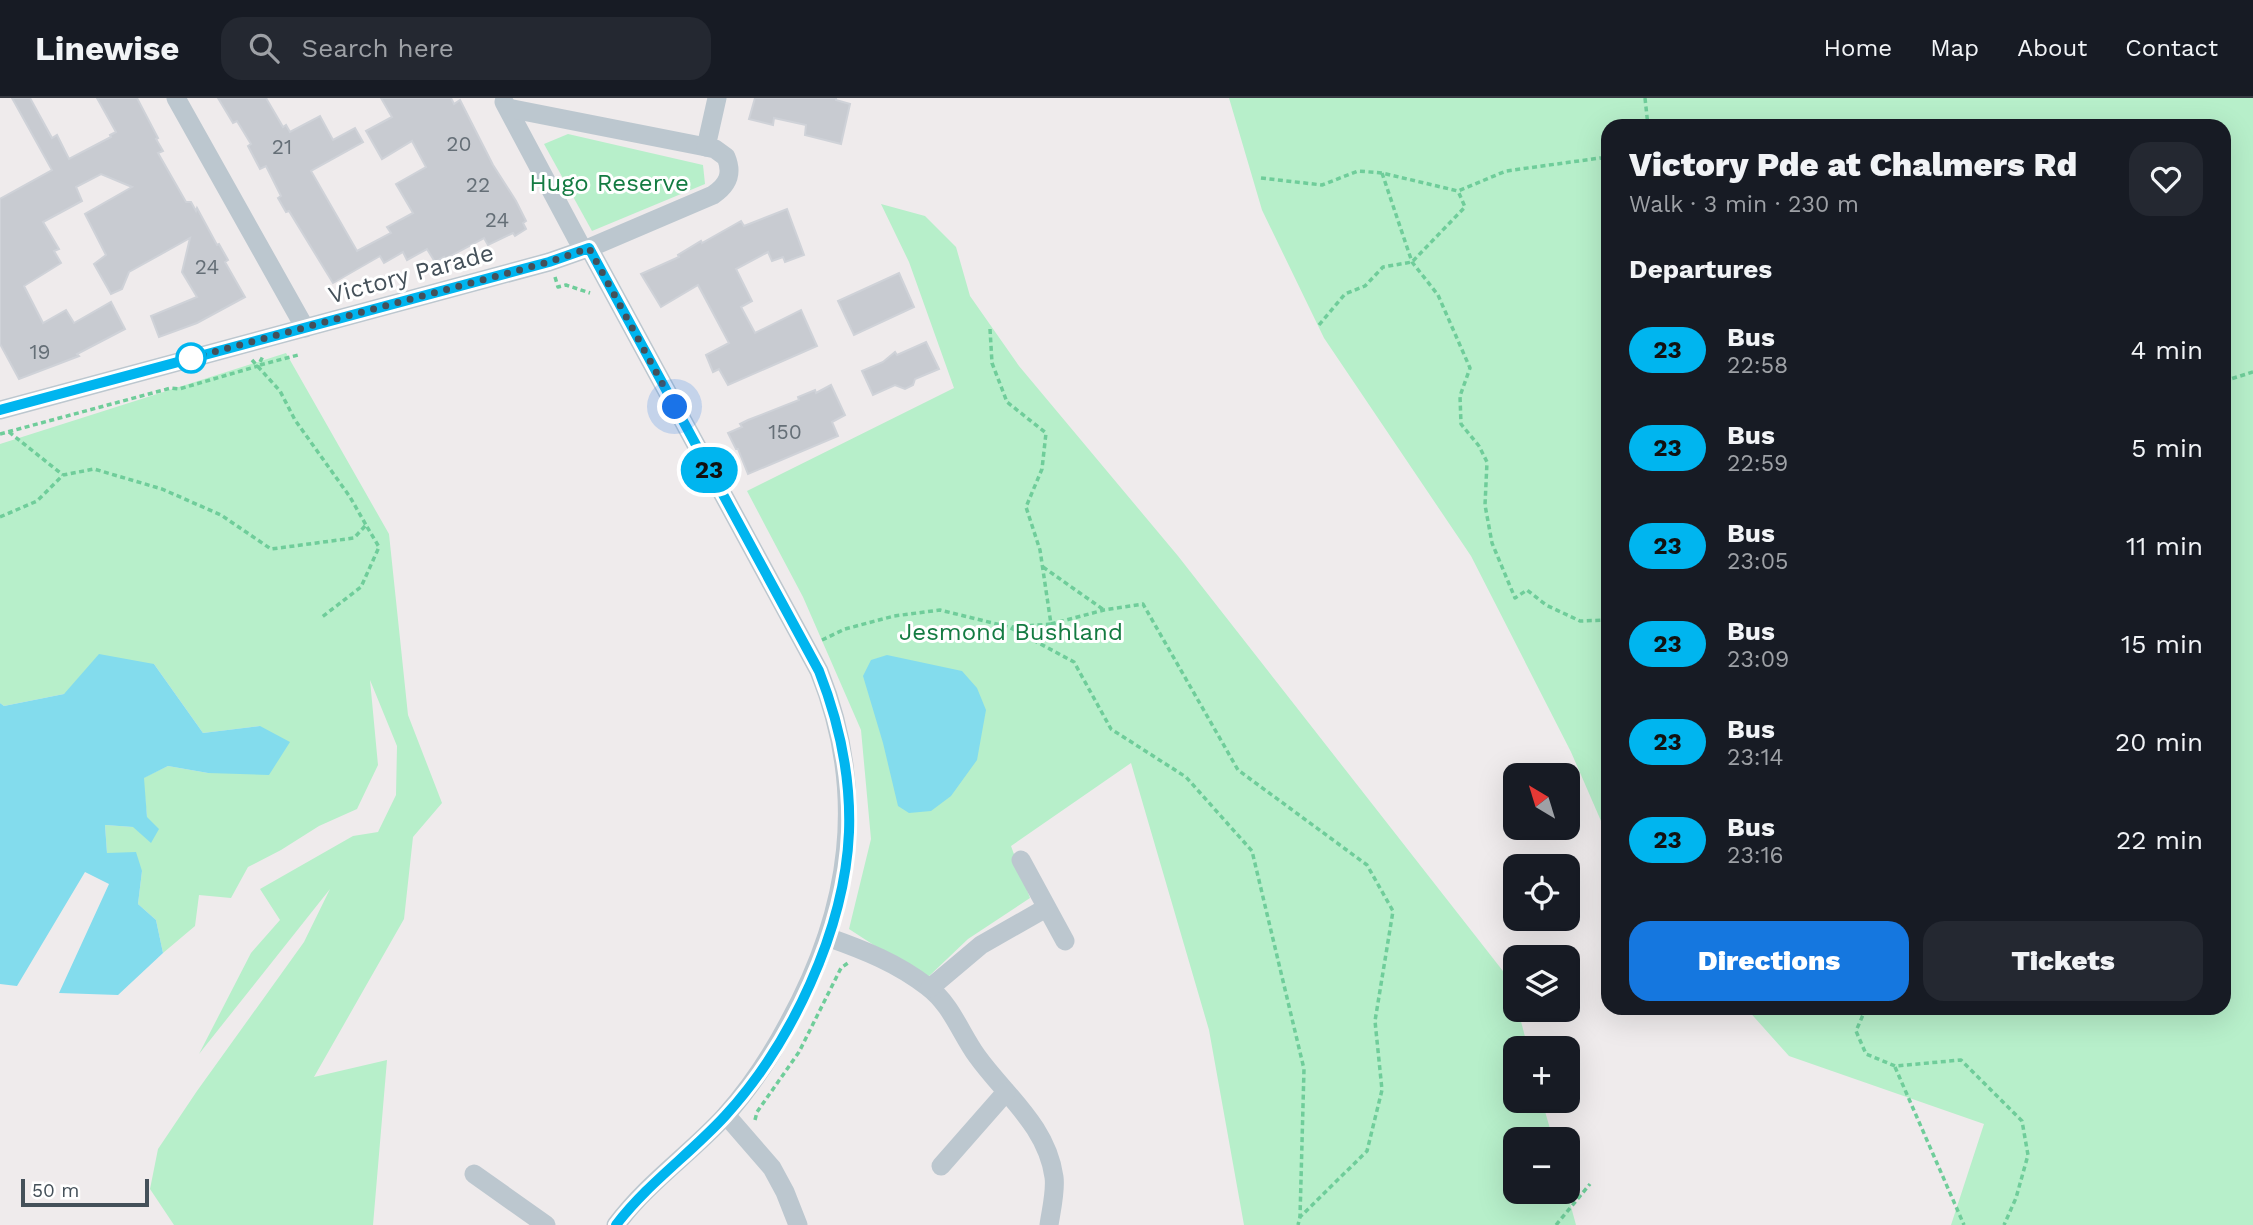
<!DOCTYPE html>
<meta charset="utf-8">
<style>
:root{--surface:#171b24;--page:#242831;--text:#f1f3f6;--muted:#9ea1a6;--line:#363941;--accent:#1577df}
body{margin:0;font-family:"Work Sans",sans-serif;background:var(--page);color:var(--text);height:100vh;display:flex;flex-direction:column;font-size:26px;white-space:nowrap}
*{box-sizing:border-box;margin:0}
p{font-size:23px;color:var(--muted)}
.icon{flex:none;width:38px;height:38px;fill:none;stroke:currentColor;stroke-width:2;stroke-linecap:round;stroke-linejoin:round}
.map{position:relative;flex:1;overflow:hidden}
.drawer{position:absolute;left:1601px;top:21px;width:630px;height:896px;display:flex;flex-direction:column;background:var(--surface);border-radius:21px;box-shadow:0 7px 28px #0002}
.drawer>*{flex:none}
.badge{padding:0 14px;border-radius:23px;font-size:24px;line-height:46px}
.needle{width:46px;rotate:322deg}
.tools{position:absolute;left:1503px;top:665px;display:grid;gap:14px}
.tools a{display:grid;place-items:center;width:77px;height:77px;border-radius:14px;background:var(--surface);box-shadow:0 7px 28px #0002;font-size:35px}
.scale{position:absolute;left:21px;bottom:18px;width:128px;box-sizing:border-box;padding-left:7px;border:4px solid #445059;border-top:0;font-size:19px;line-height:24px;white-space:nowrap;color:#445059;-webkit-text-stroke:5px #fff;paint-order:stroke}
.you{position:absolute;width:35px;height:35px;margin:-18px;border:5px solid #fff;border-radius:50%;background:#1a73e8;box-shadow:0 0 0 10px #1a73e833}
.map>.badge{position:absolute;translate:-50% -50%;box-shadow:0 0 0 4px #fff}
h2{padding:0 28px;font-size:26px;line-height:63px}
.round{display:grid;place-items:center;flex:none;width:74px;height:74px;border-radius:21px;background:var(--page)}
.head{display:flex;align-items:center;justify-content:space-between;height:119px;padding:0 28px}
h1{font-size:33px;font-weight:800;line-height:52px}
.primary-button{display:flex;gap:14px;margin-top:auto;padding:14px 28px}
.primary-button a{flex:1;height:80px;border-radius:21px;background:var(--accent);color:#fff;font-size:28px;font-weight:800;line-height:80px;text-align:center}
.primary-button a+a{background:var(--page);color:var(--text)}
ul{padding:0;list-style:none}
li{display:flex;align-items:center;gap:21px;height:98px;padding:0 28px}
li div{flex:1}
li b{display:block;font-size:26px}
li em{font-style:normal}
li .badge{min-width:77px;font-weight:700;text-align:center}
header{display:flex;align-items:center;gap:42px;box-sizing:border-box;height:98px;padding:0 35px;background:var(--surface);border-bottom:2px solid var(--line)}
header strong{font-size:33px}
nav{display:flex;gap:38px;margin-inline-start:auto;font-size:24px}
.search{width:490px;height:63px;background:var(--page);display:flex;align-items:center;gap:18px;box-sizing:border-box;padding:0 24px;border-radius:21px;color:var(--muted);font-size:26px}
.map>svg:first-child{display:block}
.green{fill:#b7efca}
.water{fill:#83dced}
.building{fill:#c8cbd1;stroke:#cfd2d8;stroke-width:2}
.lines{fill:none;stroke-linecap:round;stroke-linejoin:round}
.path{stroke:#6fcd9a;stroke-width:3.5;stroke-dasharray:5 3.5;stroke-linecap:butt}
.minor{stroke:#bcc7cf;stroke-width:19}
.line-casing{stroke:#fff;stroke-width:16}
.line{stroke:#00b5ef;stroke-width:10}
.walk{stroke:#445059;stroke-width:7;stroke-dasharray:0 12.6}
.stop-dot{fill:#fff;stroke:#00b5ef;stroke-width:3.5}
.labels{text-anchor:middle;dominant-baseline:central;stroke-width:6;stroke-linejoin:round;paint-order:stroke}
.number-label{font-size:21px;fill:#656f77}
.park-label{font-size:24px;fill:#147b42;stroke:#fff}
.street-label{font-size:24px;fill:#445059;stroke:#fff}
</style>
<header>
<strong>Linewise</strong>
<div class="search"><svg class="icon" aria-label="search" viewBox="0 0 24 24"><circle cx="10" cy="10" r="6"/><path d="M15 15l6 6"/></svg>Search here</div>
<nav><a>Home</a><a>Map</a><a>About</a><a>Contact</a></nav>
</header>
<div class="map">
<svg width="2253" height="1127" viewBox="0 0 2253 1127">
<rect width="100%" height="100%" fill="#efebec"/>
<g class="green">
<path d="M1229,0H2253V1127H1951L1984,1026L1789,958L1746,910H2224V28H1608V739L1571,654L1471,458L1324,240L1262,112Z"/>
<path d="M568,36L703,67L705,86L592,133L544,46Z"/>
<path d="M881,106L925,118L956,149L970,198L1019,268L1178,458L1510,882L1516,912H1518L1528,950H1516V1003H1542L1553,1041H1516V1094H1567L1576,1127H1244L1209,932L1131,665L1011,748L1030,800L968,841L926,881L849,831L871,741L861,632L803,499L747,393L954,290L909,164Z"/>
<path d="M286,255L389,436L408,617L442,705L413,739L404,821L314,979L387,962L373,1127H174L150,1091L158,1051L197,993L304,844L330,791L199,956L251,855L280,822L260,791L353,738L378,734L396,697L397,648L370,582L378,667L357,711L319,728L281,752L248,769L231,800L199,797L195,828L163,855L156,822L138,806L142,773L107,755L105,727L133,729L147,719L143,680L168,668L208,675L260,628L203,635L154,566L64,596L4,608L0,605V346Z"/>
</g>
<g class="water">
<path d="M99,556L154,566L203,635L260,628L290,644L269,677L208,675L168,668L144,680L147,719L159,731L151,745L133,729L105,727L107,755L136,754L142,773L138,806L156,822L163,855L118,897L59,895L109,786L85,774L17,888L0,886V605L4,608L64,596Z"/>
<path d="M887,557L962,573L977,590L986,612L977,662L951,698L931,713L909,715L898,708L883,645L863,578L871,562Z"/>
</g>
<g class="building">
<path d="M12,0H30L52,40L57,37L69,61L111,39L110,37L116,34L97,0H137L158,40L156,41L163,53L158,55L186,104H191L196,113L197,110L217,147L219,146L228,162L225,164L245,199L197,225L159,239L151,218L197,199L182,174L190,140L129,174L122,191L111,196L94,166L106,157L85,116L132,89L101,76L76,89L82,103L43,124L59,151L54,153L61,165L24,188L43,225L66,212L74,225L111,204L125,231L77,256L79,258L19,281L0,246V101L52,72Z"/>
<path d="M218,0H266L283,29L286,27L290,34L320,18L333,42L355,30L363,44L311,73L357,153L391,135L387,129L413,115L396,86L426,69L412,43L382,61L366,33L392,19L381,0H451L454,6L460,2L493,67L516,103L526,123L523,125L526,131L515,138L513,135L488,147L484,140L445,161L444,159L435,164L427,151L407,162L403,154L384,165L380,158L333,185L289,113L286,114L278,100L281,98L266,68L260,71L248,48L251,46L237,23L233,25Z"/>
<path d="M755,0H836V2L850,6L841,46L805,37L806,27L774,20L773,27L749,21Z"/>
<path d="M787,111L804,157L785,164L783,159L772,163L768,154L736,171L752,203L741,209L755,235L801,212L817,248L728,287L719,271L713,274L706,257L729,245L698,187L661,209L641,176L679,159L678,157L701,143L702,145L741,123L744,128Z"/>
<path d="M899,175L914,209L854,237L838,203Z"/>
<path d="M926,244L939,271L915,281L913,287L905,291L895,287L873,297L862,273L883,264L895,254L897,257Z"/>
<path d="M831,287L845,317L832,324L838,338L748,376L738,351H736L728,335L742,329L740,326L748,322L799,302L798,299L815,292L816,295Z"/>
</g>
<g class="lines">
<g class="path">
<path d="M1645,0L1648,28"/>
<path d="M1382,75L1412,164L1438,197L1470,270L1460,298L1461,326L1479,348L1487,364L1485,407L1492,445L1515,500L1527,492L1546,507L1580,523L1608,522"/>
<path d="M1261,80L1322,87L1358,73L1382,75L1458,93L1506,73L1600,60L1608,62"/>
<path d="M555,179L558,189L566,187L590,195"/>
<path d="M1319,227L1345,196L1365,188L1383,169L1412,164L1465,109L1458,93"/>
<path d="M990,231L992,265L1007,304L1046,335L1042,371L1026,409L1040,452L1051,526L1104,512L1143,506L1238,672L1367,767L1393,813L1375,923L1382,992L1367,1053L1300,1119L1298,1127"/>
<path d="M252,262L280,293L295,322L350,399L366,427"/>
<path d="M260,267L298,257"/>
<path d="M2224,283L2253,274"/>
<path d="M9,334L63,377"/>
<path d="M0,336L171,290L179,291L258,268L263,258"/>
<path d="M0,419L37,403L63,377L94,371L162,391L221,417L271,451L354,440L366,427L379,449L361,489L322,519"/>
<path d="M1043,469L1104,512"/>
<path d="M1012,529L1051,526"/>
<path d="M822,542L845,531L894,518L940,512L1009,529L1074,564L1111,631L1186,679L1252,753L1304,971L1300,1119"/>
<path d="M1866,910L1856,933L1866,956L1895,968L1961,962L2022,1023L2028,1057L2016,1100L2004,1127"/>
<path d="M1895,969L1964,1127"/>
<path d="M755,1022L757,1014L799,954L841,870L848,865"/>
<path d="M1556,1127L1590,1086"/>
</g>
<g class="minor">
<path d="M176,0L305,230"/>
<path d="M504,4L583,152"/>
<path d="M508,10L706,49"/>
<path d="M589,150L819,573C868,695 851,812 788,926C771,958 750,990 725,1018C690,1056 647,1085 616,1127"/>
<path d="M0,312L549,164L589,150L713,97C728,87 733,76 726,59L715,51L706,49L717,0"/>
<path d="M1021,762L1065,843"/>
<path d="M827,839C864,852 897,865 928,889C951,906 961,936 977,958C1005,997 1047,1028 1054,1079C1056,1093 1051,1113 1049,1127"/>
<path d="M930,890L981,847L1046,810"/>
<path d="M726,1017L772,1070L785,1094L798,1127"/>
<path d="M941,1068L1006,994"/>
<path d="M474,1076L546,1127"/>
</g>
</g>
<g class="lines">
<g class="line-casing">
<path id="line" d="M0,312L549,164L589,150L819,573C839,624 851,678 849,734C845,832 791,946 725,1018C690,1056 647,1086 616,1127"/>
</g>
<use href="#line" class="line"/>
<path class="walk" d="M191,260L549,164L589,150L675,309"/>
</g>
<circle class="stop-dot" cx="191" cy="260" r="14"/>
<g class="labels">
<g class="number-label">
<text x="459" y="45">20</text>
<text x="282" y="48">21</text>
<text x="478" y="86">22</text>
<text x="497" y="121">24</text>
<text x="207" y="168">24</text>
<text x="40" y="253">19</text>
<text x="785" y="333">150</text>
</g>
<g class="park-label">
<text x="609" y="85">Hugo Reserve</text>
<text x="1011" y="534">Jesmond Bushland</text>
</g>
<g class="street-label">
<text transform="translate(411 176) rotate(-15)">Victory Parade</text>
</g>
</g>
</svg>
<div class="tools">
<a><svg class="needle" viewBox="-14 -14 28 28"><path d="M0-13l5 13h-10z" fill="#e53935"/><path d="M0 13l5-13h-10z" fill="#9ea1a6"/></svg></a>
<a><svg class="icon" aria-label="locate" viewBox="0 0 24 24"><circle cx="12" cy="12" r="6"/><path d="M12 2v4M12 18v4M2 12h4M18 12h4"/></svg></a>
<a><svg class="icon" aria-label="layers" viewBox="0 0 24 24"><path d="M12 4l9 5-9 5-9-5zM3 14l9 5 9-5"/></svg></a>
<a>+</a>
<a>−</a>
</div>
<div class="scale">50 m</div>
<div class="you" style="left:675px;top:309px"></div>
<b class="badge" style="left:709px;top:372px;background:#00b5ef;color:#111">23</b>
<section class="drawer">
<div class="head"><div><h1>Victory Pde at Chalmers Rd</h1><p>Walk · 3 min · 230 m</p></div><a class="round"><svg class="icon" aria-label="heart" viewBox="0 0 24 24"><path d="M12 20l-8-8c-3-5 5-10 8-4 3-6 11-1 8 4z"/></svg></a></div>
<h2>Departures</h2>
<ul>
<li><span class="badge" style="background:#00b5ef;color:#111">23</span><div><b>Bus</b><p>22:58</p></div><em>4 min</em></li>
<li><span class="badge" style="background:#00b5ef;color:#111">23</span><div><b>Bus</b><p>22:59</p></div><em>5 min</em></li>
<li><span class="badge" style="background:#00b5ef;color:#111">23</span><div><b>Bus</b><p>23:05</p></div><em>11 min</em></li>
<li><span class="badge" style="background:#00b5ef;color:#111">23</span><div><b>Bus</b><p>23:09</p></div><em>15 min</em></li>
<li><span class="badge" style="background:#00b5ef;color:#111">23</span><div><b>Bus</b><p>23:14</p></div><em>20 min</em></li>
<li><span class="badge" style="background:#00b5ef;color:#111">23</span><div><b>Bus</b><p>23:16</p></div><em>22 min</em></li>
</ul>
<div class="primary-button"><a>Directions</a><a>Tickets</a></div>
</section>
</div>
